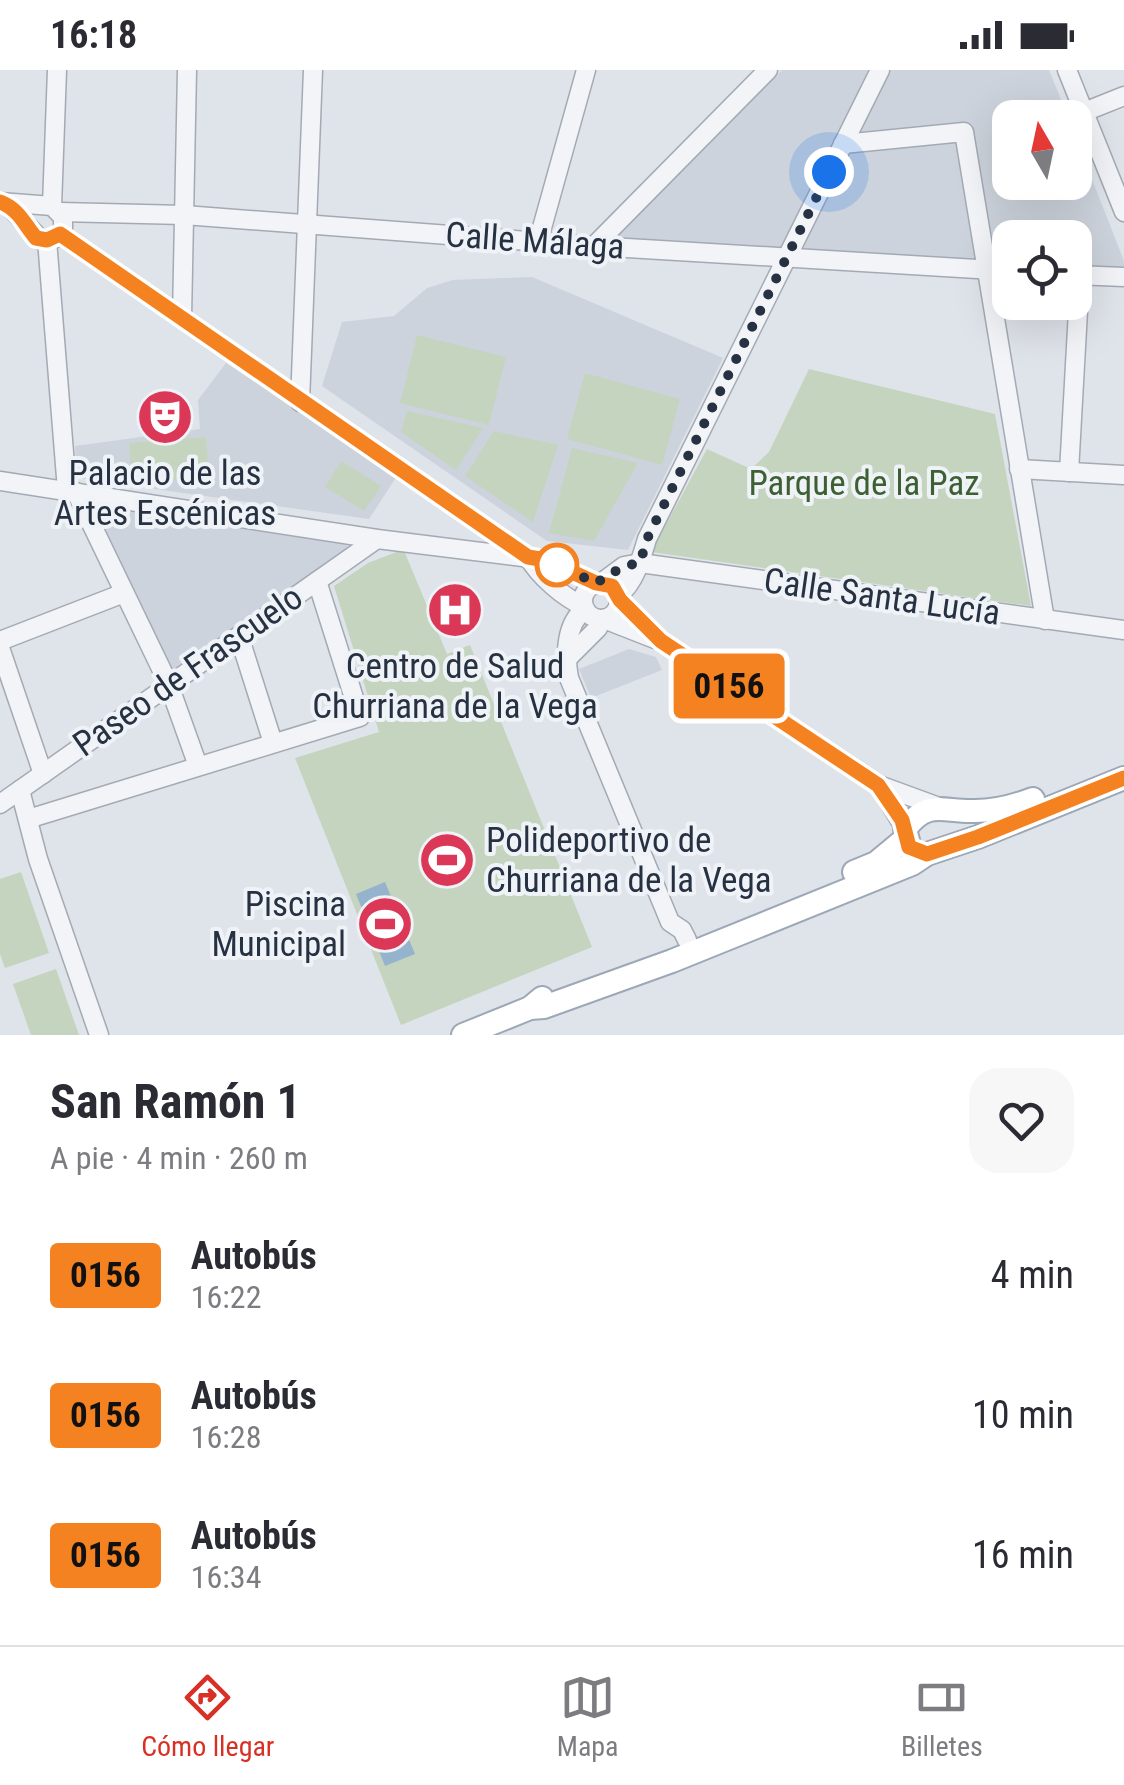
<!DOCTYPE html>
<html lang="es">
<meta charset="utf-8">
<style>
:root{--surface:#fff;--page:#f7f7f7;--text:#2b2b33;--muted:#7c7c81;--line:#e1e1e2;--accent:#d93025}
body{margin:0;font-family:"Roboto Condensed",sans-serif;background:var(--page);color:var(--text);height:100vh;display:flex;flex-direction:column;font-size:38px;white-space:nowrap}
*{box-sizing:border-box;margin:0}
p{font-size:32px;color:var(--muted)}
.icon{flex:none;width:55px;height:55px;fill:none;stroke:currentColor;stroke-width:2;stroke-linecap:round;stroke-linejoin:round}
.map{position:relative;height:965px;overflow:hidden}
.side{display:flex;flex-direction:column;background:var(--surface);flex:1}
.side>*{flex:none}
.badge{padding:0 20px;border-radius:8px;font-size:35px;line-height:65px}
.needle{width:65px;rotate:351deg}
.controls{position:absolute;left:992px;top:30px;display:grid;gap:20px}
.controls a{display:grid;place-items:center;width:100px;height:100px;border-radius:20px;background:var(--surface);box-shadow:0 10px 40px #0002;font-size:50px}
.you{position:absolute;width:50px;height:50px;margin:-25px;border:8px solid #fff;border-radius:50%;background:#1a73e8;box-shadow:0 0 0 15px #1a73e833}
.map>.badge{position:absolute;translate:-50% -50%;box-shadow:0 0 0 5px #fff}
.round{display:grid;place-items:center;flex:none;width:105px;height:105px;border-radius:30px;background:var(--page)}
.head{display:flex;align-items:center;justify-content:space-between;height:170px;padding:0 50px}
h1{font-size:48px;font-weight:700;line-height:75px}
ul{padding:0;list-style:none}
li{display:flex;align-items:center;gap:30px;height:140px;padding:0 50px}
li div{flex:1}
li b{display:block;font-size:38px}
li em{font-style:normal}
li .badge{min-width:110px;font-weight:700;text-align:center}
.status{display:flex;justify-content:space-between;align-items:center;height:70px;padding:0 50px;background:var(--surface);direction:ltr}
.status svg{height:28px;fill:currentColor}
.menu{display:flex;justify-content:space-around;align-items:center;height:140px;border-top:2px solid var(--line);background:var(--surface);font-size:28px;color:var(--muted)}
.menu a{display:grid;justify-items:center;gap:5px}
.menu .on{color:var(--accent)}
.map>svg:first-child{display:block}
.built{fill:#cdd3dc}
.green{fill:#c5d4bf}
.water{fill:#96b3cd}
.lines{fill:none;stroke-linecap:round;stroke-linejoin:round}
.minor-casing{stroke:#a4aab4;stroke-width:21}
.major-casing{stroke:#9da8b7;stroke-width:26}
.minor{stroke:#f2f4f8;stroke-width:18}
.major{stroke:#fff;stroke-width:22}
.line-casing{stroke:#fff;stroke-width:22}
.line{stroke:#f58220;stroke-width:15}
.walk{stroke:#263142;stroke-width:10;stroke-dasharray:0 18}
.stop-dot{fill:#fff;stroke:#f58220;stroke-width:5}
.labels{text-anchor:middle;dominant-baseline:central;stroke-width:8;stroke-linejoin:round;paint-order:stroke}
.street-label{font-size:35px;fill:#263142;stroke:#eff2f7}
.poi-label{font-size:35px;fill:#263142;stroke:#eff2f7}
.park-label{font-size:35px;fill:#3c6032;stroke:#eff2f7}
</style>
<div class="status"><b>16:18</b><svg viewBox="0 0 49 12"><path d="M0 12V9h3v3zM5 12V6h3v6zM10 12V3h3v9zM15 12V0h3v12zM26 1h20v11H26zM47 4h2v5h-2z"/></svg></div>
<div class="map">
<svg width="1124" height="965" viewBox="0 0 1124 965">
<rect width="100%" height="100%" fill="#dfe3ea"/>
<g class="built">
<path d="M782,0H1049L1068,47L1010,48V112H1075V66L1124,191V198L1075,196V168H1010V192L618,168L616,159Z"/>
<path d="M532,207L723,288L628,480L547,471L322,316L342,252L394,246L427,218L453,210Z"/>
<path d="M226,293L397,406L369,449L77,408L75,376L200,359L198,330Z"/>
<path d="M105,437L346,474L349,479L172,601L96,448Z"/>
<path d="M629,579L656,587L662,600L591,628L579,599Z"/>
</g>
<g class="green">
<path d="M417,265L506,287L489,355L400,333Z"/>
<path d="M809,299L995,344L1031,536L651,482L707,379L751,399L769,382Z"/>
<path d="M585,303L680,329L662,395L567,369Z"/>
<path d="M407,341L483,358L456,400L401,362Z"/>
<path d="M494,361L558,375L533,452L465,406Z"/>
<path d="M206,367L209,407L132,413L129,373Z"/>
<path d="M572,378L638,393L594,471L549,463Z"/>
<path d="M341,391L381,416L364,441L325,417Z"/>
<path d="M399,481L405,483L447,584L470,575L592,877L401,955L295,688L379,662L334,516L368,493Z"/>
<path d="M21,802L49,883L5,898L0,884V809Z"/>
<path d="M56,899L79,965H31L13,914Z"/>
</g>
<path class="water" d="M385,812L415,884L385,896L356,824Z"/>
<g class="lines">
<g class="minor-casing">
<g id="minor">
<path d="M1067,0L1124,142"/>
<path d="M1084,42L1124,26"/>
<path d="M843,74L964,62L1045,550"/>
<path d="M0,132L52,136L63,147V159L56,168L41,170L8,135"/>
<path d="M52,136L57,0"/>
<path d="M60,142L184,145L594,176L1010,201"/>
<path d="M60,164L528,487C539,506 563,527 583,536"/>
<path d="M47,170L67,420"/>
<path d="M538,172L586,0"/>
<path d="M594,176L768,0"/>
<path d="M1075,205L1124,207"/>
<path d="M182,247L187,0"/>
<path d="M300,332L313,0"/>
<path d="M1019,399L1124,405"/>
<path d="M1069,402L1080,205"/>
<path d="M0,411L377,469L546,490L596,513"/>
<path d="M76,422L169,615L198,696"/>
<circle cx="601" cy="531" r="18"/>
<path d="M601,513L624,496L640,493L1124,560"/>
<path d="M619,525C635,512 641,489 647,469L880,0"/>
<path d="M620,530L661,571L879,715L905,759"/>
<path d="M585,539C565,554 565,586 569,608L670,852L682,860L687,870"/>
<path d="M604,549L655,569"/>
<path d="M239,566L273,673"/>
<path d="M0,571L124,523"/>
<path d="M0,578L43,704"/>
<path d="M566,590L598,558L601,549"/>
<path d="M879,715L939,737"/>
<path d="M20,720L38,789L99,965"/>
<path d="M0,734L377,469"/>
<path d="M28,749L360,647L317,511"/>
</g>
</g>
<g class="major-casing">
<g id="major">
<path d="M910,778L905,759C927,730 941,741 970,741C992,742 1012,737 1033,729"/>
<path d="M854,802L876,793L905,769"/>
<path d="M530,938L544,937L672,891L912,794L927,784L978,767L1124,708"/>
<path d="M463,965L530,938L542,928"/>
</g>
</g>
<use href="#minor" class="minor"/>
<use href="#major" class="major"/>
</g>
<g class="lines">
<g class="line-casing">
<path id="line" d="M0,132C19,139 24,154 36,168L47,170L60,164L528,487L546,490L596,513L612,516L620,530L661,571L878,715L902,750L909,777L927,784L978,767L1124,708"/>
</g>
<use href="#line" class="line"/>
<path class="walk" d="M557,495L546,490L596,513L624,496L640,493L647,469L829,102"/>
</g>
<defs>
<g id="theatre-disc" transform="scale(2.875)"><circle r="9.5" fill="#db3756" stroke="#eff2f7"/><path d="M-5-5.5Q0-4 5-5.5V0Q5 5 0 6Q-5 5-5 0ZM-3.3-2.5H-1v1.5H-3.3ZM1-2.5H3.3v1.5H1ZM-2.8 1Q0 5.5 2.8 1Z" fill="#fff"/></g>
<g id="hospital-disc" transform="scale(2.875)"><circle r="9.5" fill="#db3756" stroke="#eff2f7"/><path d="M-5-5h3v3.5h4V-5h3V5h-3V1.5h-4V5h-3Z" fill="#fff"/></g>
<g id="stadium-disc" transform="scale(2.875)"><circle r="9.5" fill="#db3756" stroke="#eff2f7"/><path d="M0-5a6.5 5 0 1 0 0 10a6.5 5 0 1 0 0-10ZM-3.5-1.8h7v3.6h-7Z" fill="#fff"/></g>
</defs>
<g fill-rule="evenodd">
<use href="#theatre-disc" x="165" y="347"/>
<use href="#hospital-disc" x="455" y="540"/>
<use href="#stadium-disc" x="447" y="790"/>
<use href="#stadium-disc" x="385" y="854"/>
</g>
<circle class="stop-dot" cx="557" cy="495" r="20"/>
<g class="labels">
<g class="street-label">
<text transform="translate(535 171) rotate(4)">Calle Málaga</text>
<text transform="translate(882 527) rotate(8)">Calle Santa Lucía</text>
<text transform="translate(188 601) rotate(-35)">Paseo de Frascuelo</text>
</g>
<g class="poi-label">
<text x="165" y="403">Palacio de las<tspan x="165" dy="40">Artes Escénicas</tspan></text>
<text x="455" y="596">Centro de Salud<tspan x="455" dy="40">Churriana de la Vega</tspan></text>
<text x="486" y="770" text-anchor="start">Polideportivo de<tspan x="486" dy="40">Churriana de la Vega</tspan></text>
<text x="346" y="834" text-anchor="end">Piscina<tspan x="346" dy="40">Municipal</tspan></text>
</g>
<g class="park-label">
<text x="864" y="413">Parque de la Paz</text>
</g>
</g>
</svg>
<div class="controls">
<a><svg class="needle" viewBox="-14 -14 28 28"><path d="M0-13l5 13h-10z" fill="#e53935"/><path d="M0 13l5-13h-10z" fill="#7c7c81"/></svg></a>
<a><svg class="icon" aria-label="locate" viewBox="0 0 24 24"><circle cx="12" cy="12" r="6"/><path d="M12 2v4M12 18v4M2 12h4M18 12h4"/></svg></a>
</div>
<div class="you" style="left:829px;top:102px"></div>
<b class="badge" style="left:729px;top:616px;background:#f58220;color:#111">0156</b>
</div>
<section class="side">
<div class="head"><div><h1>San Ramón 1</h1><p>A pie · 4 min · 260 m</p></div><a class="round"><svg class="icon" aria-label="heart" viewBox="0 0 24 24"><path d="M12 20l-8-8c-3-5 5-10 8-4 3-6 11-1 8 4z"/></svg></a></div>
<ul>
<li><span class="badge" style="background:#f58220;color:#111">0156</span><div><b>Autobús</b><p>16:22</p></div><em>4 min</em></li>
<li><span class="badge" style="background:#f58220;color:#111">0156</span><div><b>Autobús</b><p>16:28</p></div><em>10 min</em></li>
<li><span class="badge" style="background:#f58220;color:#111">0156</span><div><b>Autobús</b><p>16:34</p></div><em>16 min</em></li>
</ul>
</section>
<nav class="menu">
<a class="on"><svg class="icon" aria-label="directions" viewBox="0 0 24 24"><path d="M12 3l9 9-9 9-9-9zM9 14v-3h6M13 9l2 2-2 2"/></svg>Cómo llegar</a>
<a><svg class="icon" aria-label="map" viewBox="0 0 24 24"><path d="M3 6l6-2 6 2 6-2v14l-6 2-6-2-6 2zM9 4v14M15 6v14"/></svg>Mapa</a>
<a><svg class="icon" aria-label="tickets" viewBox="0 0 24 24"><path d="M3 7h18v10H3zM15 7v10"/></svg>Billetes</a>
</nav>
